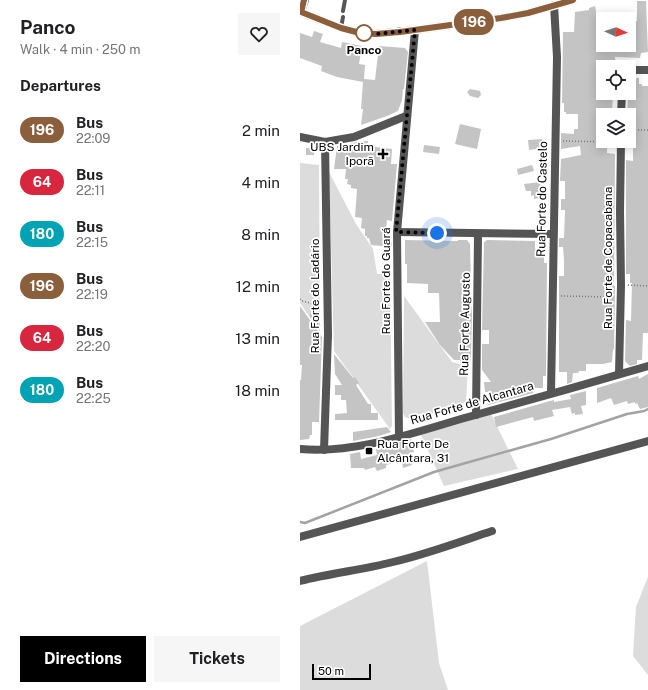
<!DOCTYPE html>
<meta charset="utf-8">
<style>
:root{--surface:#fff;--page:#f6f6f6;--text:#202124;--muted:#757577;--accent:#000}
body{margin:0;font-family:"Public Sans",sans-serif;background:var(--page);color:var(--text);height:100vh;display:flex;flex-direction:column;font-size:15px;white-space:nowrap}
*{box-sizing:border-box;margin:0}
p{font-size:13px;color:var(--muted)}
.icon{flex:none;width:22px;height:22px;fill:none;stroke:currentColor;stroke-width:2;stroke-linecap:round;stroke-linejoin:round}
.map{position:relative;flex:1;overflow:hidden}
.details{display:flex;flex-direction:column;background:var(--surface);width:300px}
.details>*{flex:none}
.badge{padding:0 8px;border-radius:13px;font-size:14px;line-height:26px}
.needle{width:26px;rotate:93deg}
.buttons{position:absolute;left:296px;top:12px;display:grid;gap:8px}
.buttons a{display:grid;place-items:center;width:40px;height:40px;border-radius:0px;background:var(--surface);box-shadow:0 2px 10px #0003;font-size:20px}
.scale{position:absolute;left:12px;bottom:10px;width:59px;box-sizing:border-box;padding-left:4px;border:2px solid #000;border-top:0;font-size:11px;line-height:14px;white-space:nowrap;color:#000;-webkit-text-stroke:3px #fff;paint-order:stroke}
.you{position:absolute;width:20px;height:20px;margin:-10px;border:3px solid #fff;border-radius:50%;background:#1a73e8;box-shadow:0 0 0 6px #1a73e833}
.map>.badge{position:absolute;translate:-50% -50%;box-shadow:0 0 0 2px #fff}
h2{padding:0 20px;font-size:15px;line-height:36px}
.round{display:grid;place-items:center;flex:none;width:42px;height:42px;border-radius:0px;background:var(--page)}
.headline{display:flex;align-items:center;justify-content:space-between;height:68px;padding:0 20px}
h1{font-size:19px;font-weight:700;line-height:30px}
.action{display:flex;gap:8px;margin-top:auto;padding:8px 20px}
.action a{flex:1;height:46px;border-radius:0px;background:var(--accent);color:#fff;font-size:16px;font-weight:700;line-height:46px;text-align:center}
.action a+a{background:var(--page);color:var(--text)}
ul{padding:0;list-style:none}
li{display:flex;align-items:center;gap:12px;height:52px;padding:0 20px}
li div{flex:1}
li b{display:block;font-size:15px}
li em{font-style:normal}
li .badge{min-width:44px;font-weight:700;text-align:center}
main{display:flex;flex:1;min-height:0}
.map>svg:first-child{display:block}
.green{fill:#dcdcdc}
.lines{fill:none;stroke-linecap:round;stroke-linejoin:round}
.stream{stroke:#a3a3a3;stroke-width:2.5}
.building{fill:#c4c4c4}
.path{stroke:#777;stroke-width:1.5;stroke-dasharray:1 2;stroke-linecap:butt}
.lane{stroke:#555;stroke-width:4}
.street{stroke:#555;stroke-width:8}
.secondary{stroke:#222;stroke-width:8}
.line-casing{stroke:#fff;stroke-width:9}
.line{stroke:#8b5e3c;stroke-width:6}
.walk{stroke:#000;stroke-width:4;stroke-dasharray:0 7.2}
.stop-dot{fill:#fff;stroke:#8b5e3c;stroke-width:2}
.poi-dot{fill:#000;stroke:#fff;stroke-width:1.5}
.labels{text-anchor:middle;dominant-baseline:central;stroke-width:3.5;stroke-linejoin:round;paint-order:stroke}
.stop-label{font-size:12px;font-weight:bold;fill:#000;stroke:#fff}
.poi-label{font-size:12px;fill:#000;stroke:#fff;text-anchor:end}
.street-label{font-size:12px;fill:#000;stroke:#fff}
</style>
<main>
<section class="details">
<div class="headline"><div><h1>Panco</h1><p>Walk · 4 min · 250 m</p></div><a class="round"><svg class="icon" aria-label="heart" viewBox="0 0 24 24"><path d="M12 20l-8-8c-3-5 5-10 8-4 3-6 11-1 8 4z"/></svg></a></div>
<h2>Departures</h2>
<ul>
<li><span class="badge" style="background:#8b5e3c;color:#fff">196</span><div><b>Bus</b><p>22:09</p></div><em>2 min</em></li>
<li><span class="badge" style="background:#d7263d;color:#fff">64</span><div><b>Bus</b><p>22:11</p></div><em>4 min</em></li>
<li><span class="badge" style="background:#00a3b4;color:#fff">180</span><div><b>Bus</b><p>22:15</p></div><em>8 min</em></li>
<li><span class="badge" style="background:#8b5e3c;color:#fff">196</span><div><b>Bus</b><p>22:19</p></div><em>12 min</em></li>
<li><span class="badge" style="background:#d7263d;color:#fff">64</span><div><b>Bus</b><p>22:20</p></div><em>13 min</em></li>
<li><span class="badge" style="background:#00a3b4;color:#fff">180</span><div><b>Bus</b><p>22:25</p></div><em>18 min</em></li>
</ul>
<div class="action"><a>Directions</a><a>Tickets</a></div>
</section>
<div class="map">
<svg width="348" height="690" viewBox="0 0 348 690">
<rect width="100%" height="100%" fill="#fff"/>
<g class="green">
<path d="M0,163L19,165L20,332L0,303Z"/>
<path d="M29,172L56,224L73,249L77,274H90L92,426L90,429L34,351Z"/>
<path d="M104,296L152,362L168,366L166,402L114,420L105,417L103,413Z"/>
<path d="M191,414L218,469L144,486L121,435Z"/>
<path d="M127,561L139,663L148,690H0V626Z"/>
<path d="M348,577V675L333,656L336,607Z"/>
</g>
<g class="lines">
<path class="stream" d="M0,522L5,523L134,472L251,439L327,414L344,411L348,409"/>
</g>
<g class="building">
<path d="M337,1H346L348,52L341,53L340,58L315,57L316,67H303V93H313L312,115H303V146H307V153L315,154L314,286H315L314,350L313,349L312,362L303,364H286V371H279L278,373H273L272,382L267,384V372H259V276H264V260L263,247H259V238H264L265,210H261V199H265V181H260L261,159L281,155L280,146L261,149V133L274,134V129H278V114H266V112H264V103H262L263,32H274L275,12L289,10V8L295,6L303,45H329V21H337Z"/>
<path d="M14,31L23,34L20,42L41,48L42,42L62,46L59,64L65,65L64,79L75,80L79,46L105,48L108,52L104,89H103L102,100L98,111L87,116L61,125L63,109H61L63,82L37,77L21,71L22,66L0,58V33L12,37Z"/>
<path d="M329,78H339V84H342V86H348V333H343L342,360H337V364L330,366L325,361L326,320L331,321L332,283H330V274H326V160L333,161V142H329V115H327Z"/>
<path d="M170,89L180,91L181,95L178,98L170,96L167,92Z"/>
<path d="M160,124L181,129L177,149L155,144Z"/>
<path d="M242,139L243,148L229,150L228,140Z"/>
<path d="M68,141L67,146L92,149L91,164H97L92,221L87,220L85,240L92,242V247L71,245L69,238H67V236H65V229L61,228L62,218L55,217L57,189L51,188V185L47,184L48,179H45L46,169H34L37,146L50,145V143Z"/>
<path d="M124,145L140,147L139,154L123,152Z"/>
<rect x="6" y="148" width="8" height="7"/>
<path d="M232,165L234,171L218,175L217,169Z"/>
<path d="M240,182L241,189H239L240,198L234,199V195L231,196V191H226L224,184Z"/>
<path d="M105,240L158,241V240H167L170,244L171,288H169V303H171L172,315L171,353L170,363H160V360H154L140,345L125,322H140L139,293H128V284L107,283V264H105Z"/>
<path d="M187,240L235,241V249H244V263H247L246,376H243V388H233V393L188,405V392H185L184,382H191L182,370V344H189V330H182L184,242Z"/>
<path d="M0,306L22,337L19,422H12V435H10L9,439L0,440V380H1L2,365H0Z"/>
<path d="M34,354L53,378L55,377L59,383L56,385L68,404H71V413H78V420H35V414L47,413L46,400H41V395H35V385H42L35,374Z"/>
<path d="M348,374V407L340,409L337,403L335,404V402L328,404L327,401L314,405L311,398L297,403V388L338,376L339,379Z"/>
<path d="M286,391V405L281,406L283,414L275,415V413L272,414L270,407L252,410L254,416L234,421L233,417L196,427L194,417L250,401L254,400V402L271,399L270,395Z"/>
<path d="M87,427L91,432L79,436L53,441V432Z"/>
<path d="M111,439L114,452L109,453L112,465L103,468L102,461L86,465V468L77,471L75,467L65,470L64,468H51L50,454L60,452L61,459L77,455L76,449Z"/>
</g>
<g class="lines">
<g class="path">
<path d="M329,130H348"/>
<path d="M263,141L313,142"/>
<path d="M328,285L348,286"/>
<path d="M261,296L313,297"/>
<path d="M0,299L2,301L17,305L15,311L10,316L20,326"/>
</g>
<g class="lane">
<path d="M43,11L45,0"/>
<path d="M41,28L43,17"/>
</g>
<g class="street">
<path d="M1,12L5,0"/>
<path d="M329,70H348"/>
<path d="M321,115L322,93"/>
<path d="M0,137L25,142L54,137L106,116"/>
<path d="M97,232L253,234"/>
<path d="M319,374L321,285L320,211L321,141"/>
<path d="M251,393L257,57L254,5"/>
<path d="M176,415L178,234"/>
<path d="M99,437L97,232L115,30"/>
<path d="M0,449C53,454 110,434 161,419C223,402 286,384 348,366"/>
<path d="M24,450L28,334L25,142"/>
<path d="M0,537L348,441"/>
<path d="M0,581C31,573 62,570 93,562C127,554 159,542 192,531"/>
</g>
<path class="secondary" d="M0,12L41,28L60,33L76,34L115,30L201,18L228,13L273,0"/>
</g>
<g class="lines">
<g class="line-casing">
<path id="line" d="M4,0L1,12L41,28L60,33L76,34L100,32L201,18L228,13L273,0"/>
</g>
<use href="#line" class="line"/>
<path class="walk" d="M64,33L76,34L115,30L96,232L137,233"/>
</g>
<circle class="stop-dot" cx="64" cy="33" r="8"/>
<g class="poi-dot">
<path d="M81 148h4v4h4v4h-4v4h-4v-4h-4v-4h4z"/>
<rect x="65" y="447" width="8" height="8" rx="2"/>
</g>
<g class="labels">
<g class="stop-label">
<text x="64" y="50">Panco</text>
</g>
<g class="poi-label">
<text x="74" y="147">UBS Jardim<tspan x="74" dy="14">Iporã</tspan></text>
<text x="77" y="444" text-anchor="start">Rua Forte De<tspan x="77" dy="14">Alcântara, 31</tspan></text>
</g>
<g class="street-label">
<text transform="translate(242 199) rotate(-89)">Rua Forte do Castelo</text>
<text transform="translate(308 258) rotate(-90)">Rua Forte de Copacabana</text>
<text transform="translate(86 281) rotate(-90)">Rua Forte do Guará</text>
<text transform="translate(15 296) rotate(-90)">Rua Forte do Ladário</text>
<text transform="translate(165 324) rotate(-89)">Rua Forte Augusto</text>
<text transform="translate(172 403) rotate(-16)">Rua Forte de Alcantara</text>
</g>
</g>
</svg>
<div class="buttons">
<a><svg class="needle" viewBox="-14 -14 28 28"><path d="M0-13l5 13h-10z" fill="#e53935"/><path d="M0 13l5-13h-10z" fill="#757577"/></svg></a>
<a><svg class="icon" aria-label="locate" viewBox="0 0 24 24"><circle cx="12" cy="12" r="6"/><path d="M12 2v4M12 18v4M2 12h4M18 12h4"/></svg></a>
<a><svg class="icon" aria-label="layers" viewBox="0 0 24 24"><path d="M12 4l9 5-9 5-9-5zM3 14l9 5 9-5"/></svg></a>
</div>
<div class="scale">50 m</div>
<div class="you" style="left:137px;top:233px"></div>
<b class="badge" style="left:174px;top:22px;background:#8b5e3c;color:#fff">196</b>
</div>
</main>
